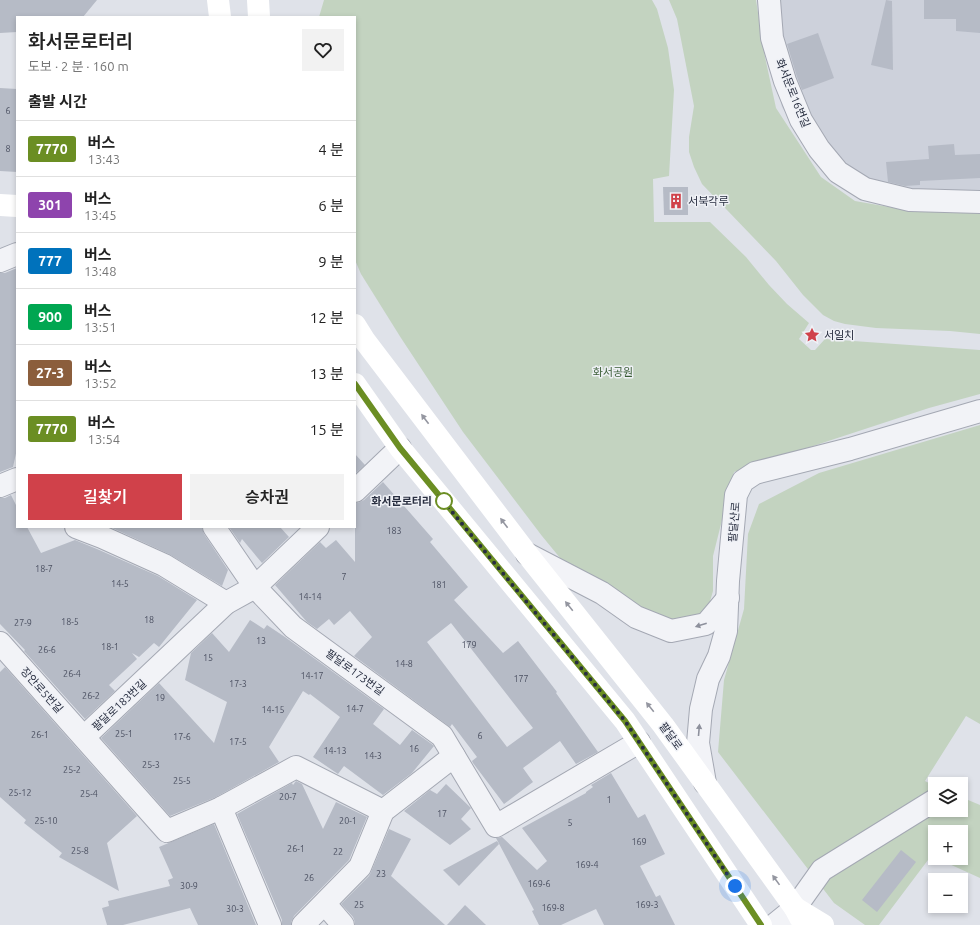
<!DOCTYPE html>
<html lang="ko">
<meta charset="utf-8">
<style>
:root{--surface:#fff;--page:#f2f2f2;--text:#222;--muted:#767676;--line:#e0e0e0;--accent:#d0414a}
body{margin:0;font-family:Ubuntu,"Noto Sans KR",sans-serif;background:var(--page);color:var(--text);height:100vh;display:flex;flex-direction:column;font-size:15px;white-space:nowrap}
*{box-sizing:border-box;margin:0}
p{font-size:13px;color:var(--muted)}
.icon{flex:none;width:22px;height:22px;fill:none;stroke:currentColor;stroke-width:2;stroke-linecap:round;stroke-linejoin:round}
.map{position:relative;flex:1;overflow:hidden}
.side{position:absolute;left:16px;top:16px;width:340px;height:512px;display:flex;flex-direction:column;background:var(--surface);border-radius:0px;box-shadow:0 2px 6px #0003}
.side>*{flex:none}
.badge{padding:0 8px;border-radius:3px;font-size:14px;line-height:26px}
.controls{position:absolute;left:928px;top:777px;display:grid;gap:8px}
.controls a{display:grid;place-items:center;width:40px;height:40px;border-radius:0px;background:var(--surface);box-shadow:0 2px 6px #0003;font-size:20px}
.you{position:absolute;width:20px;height:20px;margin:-10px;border:3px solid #fff;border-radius:50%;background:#1a73e8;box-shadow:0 0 0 6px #1a73e833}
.map>.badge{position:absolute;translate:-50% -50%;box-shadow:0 0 0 2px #fff}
h2{padding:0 12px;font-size:15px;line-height:36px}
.round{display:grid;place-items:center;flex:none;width:42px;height:42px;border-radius:0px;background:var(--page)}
.summary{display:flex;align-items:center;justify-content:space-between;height:68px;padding:0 12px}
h1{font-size:19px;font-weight:600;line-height:30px}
.cta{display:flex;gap:8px;margin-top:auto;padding:8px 12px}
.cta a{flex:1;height:46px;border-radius:0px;background:var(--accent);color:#fff;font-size:16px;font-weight:600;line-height:46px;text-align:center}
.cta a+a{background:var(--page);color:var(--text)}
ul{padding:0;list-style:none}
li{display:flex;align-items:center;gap:12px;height:56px;padding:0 12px;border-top:1px solid var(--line)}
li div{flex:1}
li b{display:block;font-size:15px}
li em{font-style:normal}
li .badge{min-width:44px;font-weight:700;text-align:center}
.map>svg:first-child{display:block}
.built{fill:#cdd1db}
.green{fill:#c3d3c0}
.building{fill:#b6bbc6;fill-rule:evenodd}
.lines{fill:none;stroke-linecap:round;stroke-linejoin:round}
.street-casing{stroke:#a4a8b3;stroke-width:24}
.street{stroke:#f2f3f7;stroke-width:22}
.secondary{stroke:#fff;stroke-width:22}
.oneway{fill:#9496a0}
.oneway2{fill:#8d909c}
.line-casing{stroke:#fff;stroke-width:9}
.line{stroke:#6b8e23;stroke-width:6}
.walk{stroke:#282e40;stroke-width:4;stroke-dasharray:0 7.2}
.stop-dot{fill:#fff;stroke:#6b8e23;stroke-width:2}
.labels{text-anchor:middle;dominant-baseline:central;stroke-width:3;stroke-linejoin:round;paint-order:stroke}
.number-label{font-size:9px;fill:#4c5162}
.street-label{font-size:11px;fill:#282e40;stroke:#eff1f6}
.poi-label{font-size:11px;fill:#282e40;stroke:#eff1f6;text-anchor:start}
.park-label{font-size:11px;fill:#395c35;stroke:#eff1f6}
.stop-label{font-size:11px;font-weight:bold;fill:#282e40;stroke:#eff1f6;text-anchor:end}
</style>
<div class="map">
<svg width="980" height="925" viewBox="0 0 980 925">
<rect width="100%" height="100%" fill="#dfe2e9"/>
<path class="built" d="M761,0H980V209L858,194L822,171L782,107L770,60Z"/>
<g class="green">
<path d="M324,0H652L657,9L668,48L674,90L669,176L653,179L654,222H710L746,257L769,285L787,304L809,323L799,339L811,350H815L825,339L980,350V394L929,408L734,472L713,556V591L704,622L686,633L570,570L542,536L463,432L401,338L361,274L355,260V17H319Z"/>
<path d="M669,0H756L765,57L776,108L821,177L855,201L912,211H961L980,212V334L950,331L876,328L845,324L834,321L823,315L803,295L776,261L702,184L694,167L689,152V137L694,106L677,19Z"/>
<path d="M980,425V724L966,716L925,781L935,786V810H961V797L980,805V878L936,858H961V832H935V857L931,856L879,925H865L834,903L718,752L724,680L744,609L748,534L759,504L819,473Z"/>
</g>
<g class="building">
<path d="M0,0H97L83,17H17V32L0,33Z"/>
<path d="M886,0L892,1L893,70L871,65Z"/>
<path d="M924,0H980V33L956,31V19H924Z"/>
<path d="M818,33L834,78L802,90L797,77L787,44Z"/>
<path d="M0,88L17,89V172L0,171Z"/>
<path d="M954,144L955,155L980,154V178L920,181V185L905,186L888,182L886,162L929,159L928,146Z"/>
<path d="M663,187H688V215H664Z"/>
<path d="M17,268V449L13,467L0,472V273H5Z"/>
<path d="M355,454L365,465L355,474Z"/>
<path d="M383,482L433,539L430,542L468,587L454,600L503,653L518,641L557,692L556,693L598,752L576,764L560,741L523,768L533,782L504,804L473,763L472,761L477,757L452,724L450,727L354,656L372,637L350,611L334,625L329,619L317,629L307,622L275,585L320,542L326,548L336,540L355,562V503H358L364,500ZM451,623L533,728L507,747L427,642Z"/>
<path d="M11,495L17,507V527H27L41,553L75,540L97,549L158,576L197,600L159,647L154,643L139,657L132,653L137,659L109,685L115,691L85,719L24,651L25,650L0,624V498H5Z"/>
<path d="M110,527H202L204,534L228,570L222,586L169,554Z"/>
<path d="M229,527H280L289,537L262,563L242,539L240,543Z"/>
<path d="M250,620L264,629L267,625L285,637L384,709L373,724L400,745L412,730L433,745L434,746L412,773L383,795L344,766L338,774L313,757L340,717L310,694L309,695L303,691L269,747L279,762L216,797L170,816L101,738L159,683L214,743L227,702L185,680L191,653L212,633L229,652Z"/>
<path d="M5,667L137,816L107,843L119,891L59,857L62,853L24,823L26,820L0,797V672Z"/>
<path d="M611,773L638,818L645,814L665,854L640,866L656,897L660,895L675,925H604L596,909L561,925H539L532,911L534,910L496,838L502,837L537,870L547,861L522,828L586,793V792L593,787L591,785Z"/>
<path d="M296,781L302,784L323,829L336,802L367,817L349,860L294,916L291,922V925H282V920L237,814L292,783L293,785Z"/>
<path d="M446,784L471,808L461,819L471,829L450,845L404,811L430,790L437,794Z"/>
<path d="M214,824L256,925H198L190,908L123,925H107L102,908L109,906L108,901L170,886L168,880L173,878L159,847Z"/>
<path d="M389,829L411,839L391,876L445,925H355V922L353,917L341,904L369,876L371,872Z"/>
<path d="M497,841L499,844L459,886L443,870Z"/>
<path d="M901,850L916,862L877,912L862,900Z"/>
<path d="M465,905L486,925H447Z"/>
</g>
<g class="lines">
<g class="street-casing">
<g id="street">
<path d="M769,0L772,38L785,81L801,120L819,149L838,172L865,189L910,200L980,202"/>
<path d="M0,261L17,254"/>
<path d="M0,486L17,479"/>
<path d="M355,491L400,448"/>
<path d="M76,527L102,537L164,565L226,603"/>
<path d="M214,527L255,587L293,627L442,736L496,826L639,742"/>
<path d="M527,554L602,593L636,617L671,631L706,624L728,598"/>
<path d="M0,643L167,831L221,808L296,767L383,811"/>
<path d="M84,737L226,603L255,587L318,527"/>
<path d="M705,783L698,743L701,709L708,679L719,656L726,631L728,581L736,495L743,481L755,473L850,449L980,411"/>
<path d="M221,808L270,925"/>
<path d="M325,904L343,925"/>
<path d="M303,925L360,867L383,811L454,756"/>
<path d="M774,925L795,908L822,870L935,800"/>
</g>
</g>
<use href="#street" class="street"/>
<g class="secondary">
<path d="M218,0L220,17"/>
<path d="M258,0L259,17"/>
<path d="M0,205L17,206"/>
<path d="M355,325L365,341L527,554L663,725L795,908L804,925"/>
<path d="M355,384L400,448L625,721L761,925"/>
<path d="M795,908L823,925"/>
</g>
</g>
<defs><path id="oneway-solid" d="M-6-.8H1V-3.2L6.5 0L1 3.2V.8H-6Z"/></defs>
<g class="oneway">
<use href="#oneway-solid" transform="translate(425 419) rotate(-127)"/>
<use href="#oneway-solid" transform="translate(504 523) rotate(-127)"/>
<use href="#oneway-solid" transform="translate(569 606) rotate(-129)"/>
<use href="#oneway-solid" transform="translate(650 707) rotate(-129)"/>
<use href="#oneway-solid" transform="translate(776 880) rotate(-126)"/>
</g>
<g class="oneway2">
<use href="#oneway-solid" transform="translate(701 625) rotate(163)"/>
<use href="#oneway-solid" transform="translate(699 730) rotate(-85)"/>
</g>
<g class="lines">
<g class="line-casing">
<path id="line" d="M355,384L400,448L625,721L761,925"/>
</g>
<use href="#line" class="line"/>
<path class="walk" d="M444,501L439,496L625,721L735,886"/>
</g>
<defs>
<g id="building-bare" transform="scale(1.2)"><path d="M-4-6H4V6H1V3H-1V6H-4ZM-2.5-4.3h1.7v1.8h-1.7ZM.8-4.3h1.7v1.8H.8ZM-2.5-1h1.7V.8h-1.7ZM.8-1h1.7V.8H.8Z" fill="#d0414a" stroke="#eff1f6" stroke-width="2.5" paint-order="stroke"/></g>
<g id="sight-bare" transform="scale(1.2)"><path d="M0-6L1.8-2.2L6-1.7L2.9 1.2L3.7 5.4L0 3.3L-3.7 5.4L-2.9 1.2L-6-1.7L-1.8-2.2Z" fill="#d0414a" stroke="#eff1f6" stroke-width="2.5" paint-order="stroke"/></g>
</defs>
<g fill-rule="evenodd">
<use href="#building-bare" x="676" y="201"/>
<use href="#sight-bare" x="812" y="335"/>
</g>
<circle class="stop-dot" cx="444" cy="501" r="8"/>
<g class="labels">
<g class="number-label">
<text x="8" y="111">6</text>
<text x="8" y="149">8</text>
<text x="394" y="531">183</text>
<text x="44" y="569">18-7</text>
<text x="344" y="577">7</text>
<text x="120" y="584">14-5</text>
<text x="439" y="585">181</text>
<text x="310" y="597">14-14</text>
<text x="149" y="620">18</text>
<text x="70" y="622">18-5</text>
<text x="23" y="623">27-9</text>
<text x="261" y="641">13</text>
<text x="469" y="645">179</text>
<text x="110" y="647">18-1</text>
<text x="47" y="650">26-6</text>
<text x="208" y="658">15</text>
<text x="404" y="664">14-8</text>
<text x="72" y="674">26-4</text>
<text x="312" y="676">14-17</text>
<text x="521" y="679">177</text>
<text x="238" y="684">17-3</text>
<text x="91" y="696">26-2</text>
<text x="160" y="698">19</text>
<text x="355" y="709">14-7</text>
<text x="273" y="710">14-15</text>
<text x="124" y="734">25-1</text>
<text x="40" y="735">26-1</text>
<text x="480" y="736">6</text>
<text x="182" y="737">17-6</text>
<text x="238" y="742">17-5</text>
<text x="414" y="749">16</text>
<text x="335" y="751">14-13</text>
<text x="373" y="756">14-3</text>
<text x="151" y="765">25-3</text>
<text x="72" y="770">25-2</text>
<text x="182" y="781">25-5</text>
<text x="20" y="793">25-12</text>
<text x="89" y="794">25-4</text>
<text x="288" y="797">20-7</text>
<text x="609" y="800">1</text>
<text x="442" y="814">17</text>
<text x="46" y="821">25-10</text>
<text x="348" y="821">20-1</text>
<text x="570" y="823">5</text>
<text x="639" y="842">169</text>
<text x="296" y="849">26-1</text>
<text x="80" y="851">25-8</text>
<text x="338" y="852">22</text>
<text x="587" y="865">169-4</text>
<text x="381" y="874">23</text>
<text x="309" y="878">26</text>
<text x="539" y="884">169-6</text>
<text x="189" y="886">30-9</text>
<text x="359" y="905">25</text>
<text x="647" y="905">169-3</text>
<text x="553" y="908">169-8</text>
<text x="235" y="909">30-3</text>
</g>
<g class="street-label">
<text transform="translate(793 93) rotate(68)">화서문로16번길</text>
<text transform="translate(734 522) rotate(-85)">팔달산로</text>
<text transform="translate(355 672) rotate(36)">팔달로173번길</text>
<text transform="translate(42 690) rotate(48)">장안로5번길</text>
<text transform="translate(119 705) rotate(-43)">팔달로183번길</text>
<text transform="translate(671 736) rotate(54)">팔달로</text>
</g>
<g class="poi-label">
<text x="688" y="201">서북각루</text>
<text x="824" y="335">서일치</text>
</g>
<g class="park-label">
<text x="613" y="372">화서공원</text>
</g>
<g class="stop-label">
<text x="432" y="501">화서문로터리</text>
</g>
</g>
</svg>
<div class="controls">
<a><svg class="icon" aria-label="layers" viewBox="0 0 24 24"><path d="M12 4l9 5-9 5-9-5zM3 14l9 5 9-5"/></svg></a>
<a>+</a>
<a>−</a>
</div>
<div class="you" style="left:735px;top:886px"></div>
<section class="side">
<div class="summary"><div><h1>화서문로터리</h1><p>도보 · 2 분 · 160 m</p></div><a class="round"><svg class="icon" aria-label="heart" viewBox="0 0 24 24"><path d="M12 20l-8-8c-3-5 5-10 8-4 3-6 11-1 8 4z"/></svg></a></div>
<h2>출발 시간</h2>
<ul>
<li><span class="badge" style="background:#6b8e23;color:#fff">7770</span><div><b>버스</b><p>13:43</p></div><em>4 분</em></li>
<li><span class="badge" style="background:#8e44ad;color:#fff">301</span><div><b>버스</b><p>13:45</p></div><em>6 분</em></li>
<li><span class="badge" style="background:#0072bc;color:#fff">777</span><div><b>버스</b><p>13:48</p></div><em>9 분</em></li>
<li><span class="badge" style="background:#00a651;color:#fff">900</span><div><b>버스</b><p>13:51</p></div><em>12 분</em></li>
<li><span class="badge" style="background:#8b5e3c;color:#fff">27-3</span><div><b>버스</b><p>13:52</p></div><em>13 분</em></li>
<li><span class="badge" style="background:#6b8e23;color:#fff">7770</span><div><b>버스</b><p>13:54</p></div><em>15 분</em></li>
</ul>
<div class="cta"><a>길찾기</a><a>승차권</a></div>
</section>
</div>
